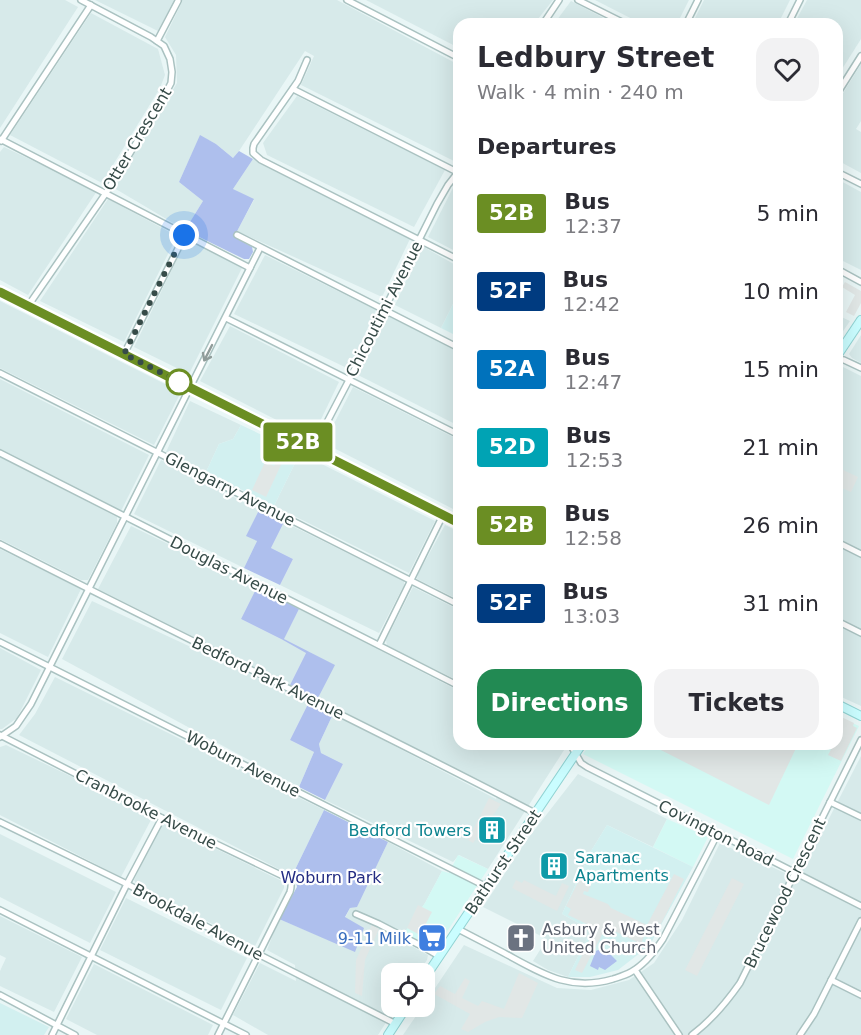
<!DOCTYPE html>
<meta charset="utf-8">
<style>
:root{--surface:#fff;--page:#f2f2f3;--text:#2b2b33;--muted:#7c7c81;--accent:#228a53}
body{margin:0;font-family:"DejaVu Sans",sans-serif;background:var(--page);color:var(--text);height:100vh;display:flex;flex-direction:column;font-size:22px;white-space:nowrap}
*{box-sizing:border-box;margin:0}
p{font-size:20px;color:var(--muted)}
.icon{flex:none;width:33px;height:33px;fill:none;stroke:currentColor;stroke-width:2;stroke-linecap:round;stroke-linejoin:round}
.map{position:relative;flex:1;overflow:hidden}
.side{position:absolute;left:453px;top:18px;width:390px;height:732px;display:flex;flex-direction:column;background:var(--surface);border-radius:18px;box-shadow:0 6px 24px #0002}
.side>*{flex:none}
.badge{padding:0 12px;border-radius:4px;font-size:21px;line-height:39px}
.tools{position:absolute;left:381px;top:963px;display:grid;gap:12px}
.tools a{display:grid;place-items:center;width:54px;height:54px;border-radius:12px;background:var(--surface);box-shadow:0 6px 24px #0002;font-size:30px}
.you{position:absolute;width:30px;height:30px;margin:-15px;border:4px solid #fff;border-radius:50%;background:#1a73e8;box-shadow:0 0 0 9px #1a73e833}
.map>.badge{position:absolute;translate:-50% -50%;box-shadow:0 0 0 3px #fff}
h2{padding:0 24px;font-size:22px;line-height:54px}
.round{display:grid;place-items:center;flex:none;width:63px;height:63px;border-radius:18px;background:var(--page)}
.headline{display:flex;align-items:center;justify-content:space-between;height:102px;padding:0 24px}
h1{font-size:28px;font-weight:800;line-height:45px}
.button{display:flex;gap:12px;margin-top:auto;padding:12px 24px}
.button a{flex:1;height:69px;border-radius:18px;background:var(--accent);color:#fff;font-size:24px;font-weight:800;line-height:69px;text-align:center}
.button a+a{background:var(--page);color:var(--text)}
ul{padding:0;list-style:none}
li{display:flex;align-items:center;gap:18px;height:78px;padding:0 24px}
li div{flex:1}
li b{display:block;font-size:22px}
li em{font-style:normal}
li .badge{min-width:66px;font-weight:700;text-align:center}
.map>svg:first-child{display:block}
.residential{fill:#d7eaea}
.commercial{fill:#d3f9f4}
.education{fill:#d2f0f0}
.green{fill:#aebfed}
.parking{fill:#e1e7e6}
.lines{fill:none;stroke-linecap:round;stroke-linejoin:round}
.minor-casing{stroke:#aac2c1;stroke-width:8}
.secondary-casing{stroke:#91d3d3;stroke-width:10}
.minor{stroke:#fff;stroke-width:5}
.secondary{stroke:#cafdff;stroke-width:8}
.oneway{stroke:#909c9a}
.line-casing{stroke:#fff;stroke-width:14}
.line{stroke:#6b8e23;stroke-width:9}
.walk{stroke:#364b48;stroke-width:6;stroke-dasharray:0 10.8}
.stop-dot{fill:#fff;stroke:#6b8e23;stroke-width:3}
.labels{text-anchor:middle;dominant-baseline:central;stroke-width:4.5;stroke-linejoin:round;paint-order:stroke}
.street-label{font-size:16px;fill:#364b48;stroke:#fff}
.culture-label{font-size:16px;fill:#0d838f;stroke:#fff;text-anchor:end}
.park-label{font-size:16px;fill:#232c83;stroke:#fff}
.worship-label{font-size:16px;fill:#5b616d;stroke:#fff;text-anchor:start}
.shop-label{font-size:16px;fill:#366cbe;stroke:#fff;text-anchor:end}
</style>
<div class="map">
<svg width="861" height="1035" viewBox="0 0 861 1035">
<rect width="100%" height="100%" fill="#e9f6f6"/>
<g class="residential">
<path d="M0,0H65L78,7L0,128Z"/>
<path d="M95,0H174L158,31Z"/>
<path d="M181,0H337L459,65V155L456,162L301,85L314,56L305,51L239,151L233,158L216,144L200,136L179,182L203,201L185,230L114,188L177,83L176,55L165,37L182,2Z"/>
<path d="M366,0H553L534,24H459V48Z"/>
<path d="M595,0H689L677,24H642Z"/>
<path d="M704,0H790L778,24H692Z"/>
<path d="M807,0H861V39L837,77V24H794Z"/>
<path d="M571,1L615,24H554Z"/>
<path d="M91,13L158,49L165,75L160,88L102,183L10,135Z"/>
<path d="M861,64V121L856,129L861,132V173L837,160V103Z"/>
<path d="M297,96L445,170L414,227L267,155L263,143Z"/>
<path d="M4,147L97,191L28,295L0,280V152Z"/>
<path d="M253,159L410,239L382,297L237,231L254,200L233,189Z"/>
<path d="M458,178L459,179V253L428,237Z"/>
<path d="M837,179L861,192V270L837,258Z"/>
<path d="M108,199L177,236L124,342L40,301Z"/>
<path d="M187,239L242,268L189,374L134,347Z"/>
<path d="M422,246L459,267V292L441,328L395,305Z"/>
<path d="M265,255L376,310L349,369L234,314Z"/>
<path d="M0,301L181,392L154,445L0,368Z"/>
<path d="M837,315L850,321L837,340Z"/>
<path d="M388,316L459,352V426L358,375Z"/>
<path d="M230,326L339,382L312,438L200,381Z"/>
<path d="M861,335V363L852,358L849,354Z"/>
<path d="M841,366L861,376V706L837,695V372Z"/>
<path d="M0,379L149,455L121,511L0,450Z"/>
<path d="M353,387L459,440V512L324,443Z"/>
<path d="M190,401L241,425L233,439L219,444L206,472L166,452Z"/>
<path d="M300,453L435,521L409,573L274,506Z"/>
<path d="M0,457L117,517V523L88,580H81L0,539Z"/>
<path d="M161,460L259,510L247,535L257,541L244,568L134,514Z"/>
<path d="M284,522L404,581V585L379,633L280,585L293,559L271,548Z"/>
<path d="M445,525L459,532V600L417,579L418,574Z"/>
<path d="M131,526L257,587L241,619L283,640L299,609L459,691V744H560L566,747L488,869L459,855L453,862L325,800L343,764L321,753L319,744L333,714L496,799L499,792L318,698L334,665L307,651L290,685L98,589Z"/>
<path d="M0,549L81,589L48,657L0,633Z"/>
<path d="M413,587L459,610V681L387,646L386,640Z"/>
<path d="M92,601L309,702L290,740L314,752L299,787L62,659Z"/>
<path d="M0,648L41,670L17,718L2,729H0Z"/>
<path d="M55,677L324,810L292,876L19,735L35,714Z"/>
<path d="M6,745L153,816L121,877L0,815V747Z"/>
<path d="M861,756V1035H403L422,1007L424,1006L425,1003L464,945L557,988L591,990L629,980L654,963L682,920L720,843L798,879Z"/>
<path d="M578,774L667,819L653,847L607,825L591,851L562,914L591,930L568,977L548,970L533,961L547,939L483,907L526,841Z"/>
<path d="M165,824L284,882V888L255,946L137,885L134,880L159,828Z"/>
<path d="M0,834L116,892L90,943L0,897Z"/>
<path d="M388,842L442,871L425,903L400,940L428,955L427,960L418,973L392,974V1006L396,1007L378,1035H268L233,1015L260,963L296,981L295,965L267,950L279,919L355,951L345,918L350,908L357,906Z"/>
<path d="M126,898L247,958L221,1010L100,950Z"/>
<path d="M0,916L82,957L54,1012L0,986V971L6,958L0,955Z"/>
<path d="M94,964L213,1025L208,1035H97L66,1019Z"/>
</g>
<g class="commercial">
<path d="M837,716L859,726L793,859L583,754L590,744H837Z"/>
<path d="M667,819L708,837L693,867L653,847Z"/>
<path d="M458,855L488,869L435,950L404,933L425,903L442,871L449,873Z"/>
</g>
<g class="education">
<path d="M459,292V337L441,328Z"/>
<path d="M241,425L300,453L274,506L206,472L219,444L233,439Z"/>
<path d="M607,825L693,867L651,943L645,949L618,970L590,977H568L591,930L562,914L591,851Z"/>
<path d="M0,1003L49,1027L44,1035H0Z"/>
</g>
<g class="green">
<path d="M200,135L216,144L233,158L239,151L253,159L233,189L254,199L234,237L252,247L253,252L249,259H244L185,230L203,201L179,182Z"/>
<path d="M259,510L284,522L271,548L293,559L280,585L244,568L257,541L246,536Z"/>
<path d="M257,587L299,609L284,639L335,665L318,698L290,685L306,653L283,640L241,619Z"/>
<path d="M309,702L333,714L319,744L321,753L343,764L325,800L299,787L314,752L290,740Z"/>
<path d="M324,810L388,842L357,907L350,908L345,917L364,928L355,952L279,919L297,887L296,881L292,876Z"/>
<path d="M598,950L611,955L617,961L605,970L599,967L598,970L590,966L596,951Z"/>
</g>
<g class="parking">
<path d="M845,282L861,291V303L854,316L846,312L855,295L842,287Z"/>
<path d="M283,448L288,450L266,497L252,490L265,462L274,466Z"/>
<path d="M837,467L858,477L851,492L837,486Z"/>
<path d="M837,715L854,723L853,726L857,728L841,761L828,755L834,744H837V738L843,725L837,722Z"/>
<path d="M649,744H798L769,805Z"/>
<path d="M489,798L501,804L473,843L468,840Z"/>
<path d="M582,874L589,877L587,882L591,885L588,892L584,891L583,894L608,904L611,908L647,925L674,874L684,879L661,924L656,922L652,933L646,931L641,944L606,927L582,973L575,970L595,928L568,915L571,909L566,906Z"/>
<path d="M732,878L744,884L697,976L685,970Z"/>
<path d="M516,880L522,883L524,880L556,896L562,883L569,886L557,911L512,888Z"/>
<path d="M418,905L432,912L420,935L407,928Z"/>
<path d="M372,924L379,929L365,960L362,996L355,993L356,960Z"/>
<path d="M519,973L538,983L522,1018L499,1017L485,1022L468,1032L461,1029L470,1014L434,994L440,986L455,994L465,978L470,981L462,998L478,1006L482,1001L504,1009Z"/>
</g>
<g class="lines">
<g class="minor-casing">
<g id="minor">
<path d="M347,0L459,58"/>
<path d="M578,0L626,24"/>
<path d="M543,24L559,0"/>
<path d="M686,24L698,0"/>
<path d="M788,24L800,0"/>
<path d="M157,41L178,1"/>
<path d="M307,60L298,81L254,144L253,148V153L261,160L459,260"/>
<path d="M293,89L459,173"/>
<path d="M837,94L861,56"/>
<path d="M0,139L250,268"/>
<path d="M1,141L91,5"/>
<path d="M837,172L861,184"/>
<path d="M237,235L459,348"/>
<path d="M837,269L861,282"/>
<path d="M28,306L106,193L162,100L171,83L172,72L170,59L164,46L151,37L81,0"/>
<path d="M226,318L459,435"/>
<path d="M124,354L185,235"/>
<path d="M837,359L844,360L861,368"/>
<path d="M0,373L459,605"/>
<path d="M313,449L349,380L437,204L448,185L459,171"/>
<path d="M0,453L459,686"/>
<path d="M837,542L861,554"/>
<path d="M0,544C178,635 358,721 535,813"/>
<path d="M837,621L861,633"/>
<path d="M0,642L487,887"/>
<path d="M379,645L443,515"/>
<path d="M0,735L162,818L285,877C292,881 292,885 290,892L218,1035"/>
<path d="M0,737L16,726L31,704L260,248"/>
<path d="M570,744L581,763L587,767L861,906"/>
<path d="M830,802L861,817"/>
<path d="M0,822L127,884L258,954L396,1024"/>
<path d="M0,910L246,1035"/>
<path d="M356,914L379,924L427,949L439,956"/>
<path d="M458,929C473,937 489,945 504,953C541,973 569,992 613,979C619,977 626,975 631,972C644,965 655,951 663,939L718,833"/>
<path d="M635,970L679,1035"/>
<path d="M831,980L861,995"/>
<path d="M0,995L75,1035"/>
<path d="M52,1035L127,884L162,818"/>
<path d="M692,1035C712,1020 726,1003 740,983L861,740"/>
<path d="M800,1035L814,1014L861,921"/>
</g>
</g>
<g class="secondary-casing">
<g id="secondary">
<path d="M0,292L459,523"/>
<path d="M837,356L861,320"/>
<path d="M837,704L861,716"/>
<path d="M424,979L582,744"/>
<path d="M388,1035L407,1006"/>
</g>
</g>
<use href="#minor" class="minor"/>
<use href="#secondary" class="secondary"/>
</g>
<defs><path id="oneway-shaft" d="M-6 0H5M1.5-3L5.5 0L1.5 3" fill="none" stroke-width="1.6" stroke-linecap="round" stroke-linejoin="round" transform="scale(1.5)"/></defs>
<use class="oneway" href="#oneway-shaft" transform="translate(208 353) rotate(117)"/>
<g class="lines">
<g class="line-casing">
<path id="line" d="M0,292L459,523"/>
</g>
<use href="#line" class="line"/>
<path class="walk" d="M179,382L184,384L124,354L184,235"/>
</g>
<defs>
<g id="building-square" transform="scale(1.5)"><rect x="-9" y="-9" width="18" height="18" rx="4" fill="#0f9aa8" stroke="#fff"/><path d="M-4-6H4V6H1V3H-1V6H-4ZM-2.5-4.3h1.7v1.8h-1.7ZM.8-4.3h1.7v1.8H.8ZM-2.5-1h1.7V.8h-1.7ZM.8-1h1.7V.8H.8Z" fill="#fff"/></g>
<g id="supermarket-square" transform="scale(1.5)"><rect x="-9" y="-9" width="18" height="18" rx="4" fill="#3f7fe0" stroke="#fff"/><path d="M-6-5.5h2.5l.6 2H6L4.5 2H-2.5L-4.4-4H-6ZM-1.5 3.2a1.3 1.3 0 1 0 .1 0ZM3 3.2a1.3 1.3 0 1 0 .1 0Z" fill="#fff"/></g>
<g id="church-square" transform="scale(1.5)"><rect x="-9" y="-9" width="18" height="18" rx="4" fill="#6b7280" stroke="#fff"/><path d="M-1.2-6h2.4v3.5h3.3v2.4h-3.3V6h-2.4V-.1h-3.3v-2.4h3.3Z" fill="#fff"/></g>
</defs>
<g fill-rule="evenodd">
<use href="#building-square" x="492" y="830"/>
<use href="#building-square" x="554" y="866"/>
<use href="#supermarket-square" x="432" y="938"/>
<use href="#church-square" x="521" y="938"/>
</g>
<circle class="stop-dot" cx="179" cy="382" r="12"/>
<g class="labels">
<g class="street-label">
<text transform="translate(137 139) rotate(-59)">Otter Crescent</text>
<text transform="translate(384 309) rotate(-63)">Chicoutimi Avenue</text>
<text transform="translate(230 489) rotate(27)">Glengarry Avenue</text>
<text transform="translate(229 570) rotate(27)">Douglas Avenue</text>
<text transform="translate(268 678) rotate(26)">Bedford Park Avenue</text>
<text transform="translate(243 764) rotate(27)">Woburn Avenue</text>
<text transform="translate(146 809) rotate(27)">Cranbrooke Avenue</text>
<text transform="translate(716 833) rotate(27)">Covington Road</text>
<text transform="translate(503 862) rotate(-56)">Bathurst Street</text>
<text transform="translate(785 893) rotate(-64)">Brucewood Crescent</text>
<text transform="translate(198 922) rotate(28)">Brookdale Avenue</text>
</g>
<g class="culture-label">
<text x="471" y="830">Bedford Towers</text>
<text x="575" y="857" text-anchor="start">Saranac<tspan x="575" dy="18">Apartments</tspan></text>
</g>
<g class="park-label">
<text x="331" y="877">Woburn Park</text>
</g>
<g class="worship-label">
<text x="542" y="929">Asbury &amp; West<tspan x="542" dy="18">United Church</tspan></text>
</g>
<g class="shop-label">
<text x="411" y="938">9-11 Milk</text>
</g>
</g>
</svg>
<div class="tools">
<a><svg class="icon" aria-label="locate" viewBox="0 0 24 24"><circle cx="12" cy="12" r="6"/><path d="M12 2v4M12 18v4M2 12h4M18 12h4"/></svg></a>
</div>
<div class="you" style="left:184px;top:235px"></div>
<b class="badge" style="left:298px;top:442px;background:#6b8e23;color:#fff">52B</b>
<section class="side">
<div class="headline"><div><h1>Ledbury Street</h1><p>Walk · 4 min · 240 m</p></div><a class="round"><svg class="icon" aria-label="heart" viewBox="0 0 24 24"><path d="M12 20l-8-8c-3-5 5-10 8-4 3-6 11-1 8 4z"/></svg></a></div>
<h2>Departures</h2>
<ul>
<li><span class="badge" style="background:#6b8e23;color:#fff">52B</span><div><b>Bus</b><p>12:37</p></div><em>5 min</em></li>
<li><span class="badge" style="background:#003b80;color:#fff">52F</span><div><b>Bus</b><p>12:42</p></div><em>10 min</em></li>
<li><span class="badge" style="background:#0072bc;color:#fff">52A</span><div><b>Bus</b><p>12:47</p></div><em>15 min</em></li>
<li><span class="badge" style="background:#00a3b4;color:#fff">52D</span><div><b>Bus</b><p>12:53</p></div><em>21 min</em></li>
<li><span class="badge" style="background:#6b8e23;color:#fff">52B</span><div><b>Bus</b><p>12:58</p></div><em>26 min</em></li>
<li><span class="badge" style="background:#003b80;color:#fff">52F</span><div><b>Bus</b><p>13:03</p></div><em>31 min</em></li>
</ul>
<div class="button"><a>Directions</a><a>Tickets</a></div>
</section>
</div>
